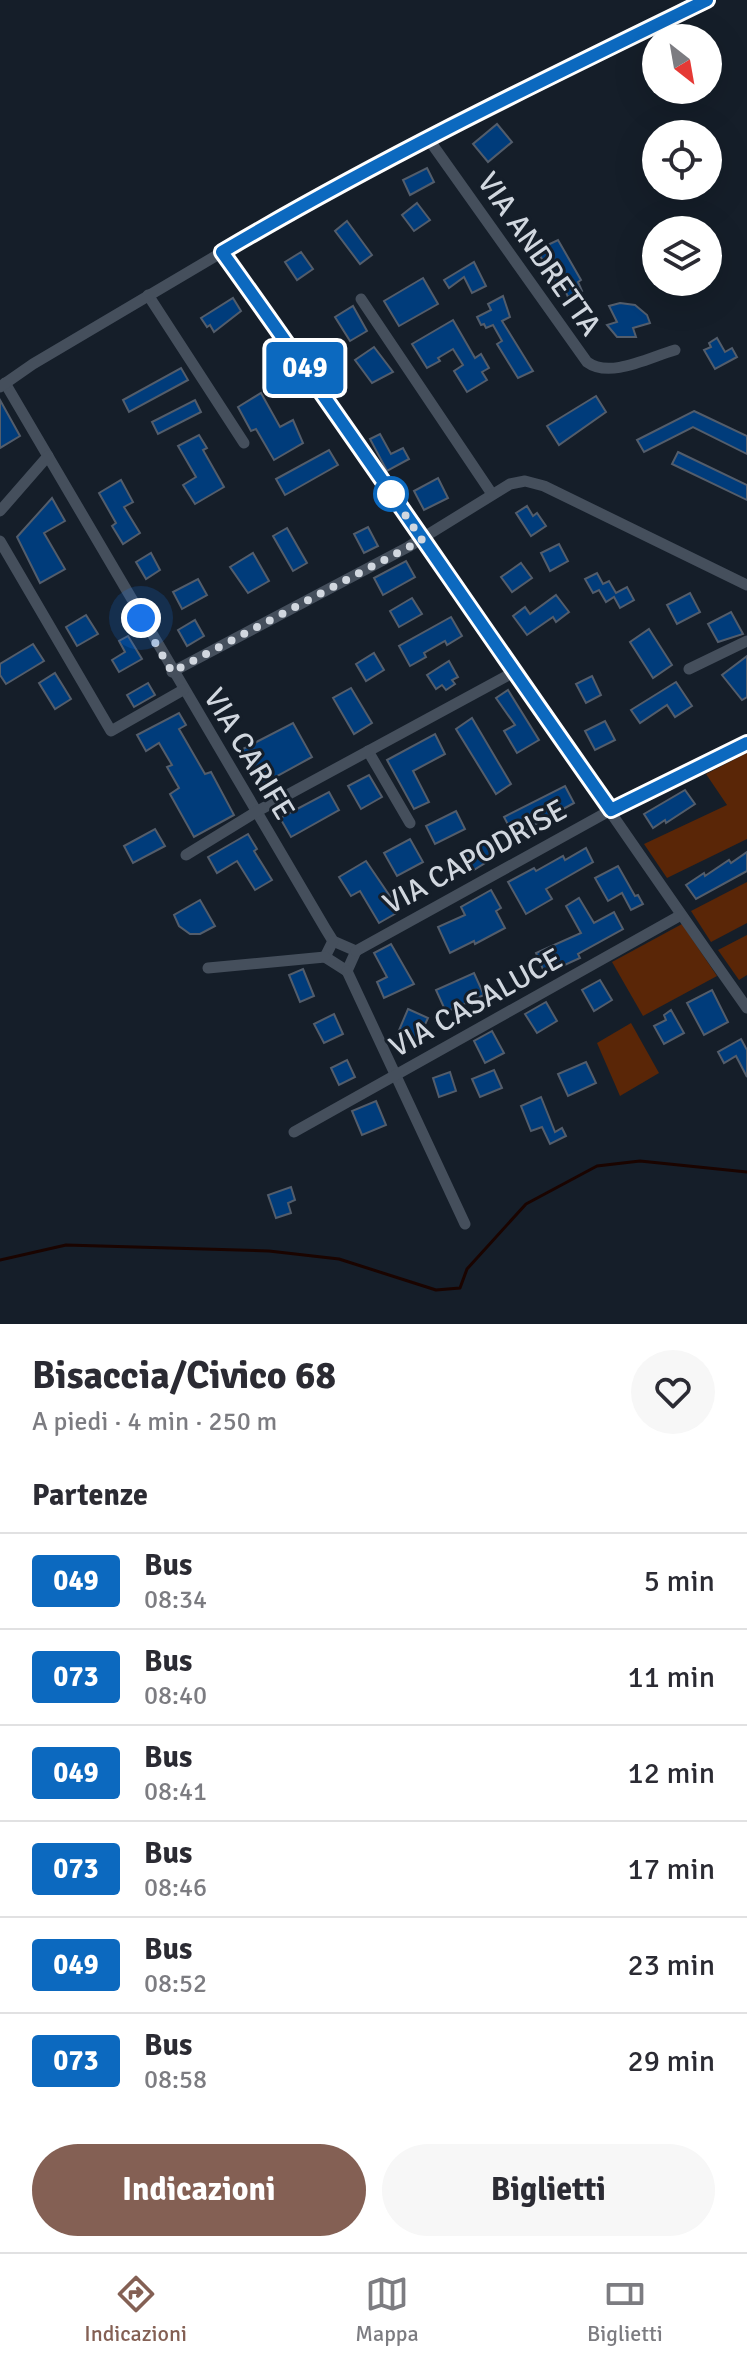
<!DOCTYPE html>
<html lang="it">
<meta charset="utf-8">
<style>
:root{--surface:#fff;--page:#f7f7f7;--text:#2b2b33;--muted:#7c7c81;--line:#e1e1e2;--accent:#846054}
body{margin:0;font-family:Signika,sans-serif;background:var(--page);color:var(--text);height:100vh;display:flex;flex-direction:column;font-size:30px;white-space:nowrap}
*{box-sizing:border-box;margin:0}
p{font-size:26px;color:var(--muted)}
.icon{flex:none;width:44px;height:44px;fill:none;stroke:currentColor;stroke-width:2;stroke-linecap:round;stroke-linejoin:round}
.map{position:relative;height:1324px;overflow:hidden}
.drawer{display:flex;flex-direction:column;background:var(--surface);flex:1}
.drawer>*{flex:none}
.badge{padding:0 16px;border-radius:6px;font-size:28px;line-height:52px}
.needle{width:52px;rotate:149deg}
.tools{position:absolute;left:642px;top:24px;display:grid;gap:16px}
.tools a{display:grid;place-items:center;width:80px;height:80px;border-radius:50%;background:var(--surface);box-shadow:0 8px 32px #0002;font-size:40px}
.you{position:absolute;width:40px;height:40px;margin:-20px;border:6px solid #fff;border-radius:50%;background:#1a73e8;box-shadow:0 0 0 12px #1a73e833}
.map>.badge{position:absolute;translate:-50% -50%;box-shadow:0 0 0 4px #fff}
h2{padding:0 32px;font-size:30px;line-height:72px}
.round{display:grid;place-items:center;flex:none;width:84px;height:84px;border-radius:42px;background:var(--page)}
.head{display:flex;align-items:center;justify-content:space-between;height:136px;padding:0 32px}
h1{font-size:38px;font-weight:700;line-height:60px}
.primary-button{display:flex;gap:16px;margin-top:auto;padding:16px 32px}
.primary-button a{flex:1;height:92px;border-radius:48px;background:var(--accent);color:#fff;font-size:32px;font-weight:700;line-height:92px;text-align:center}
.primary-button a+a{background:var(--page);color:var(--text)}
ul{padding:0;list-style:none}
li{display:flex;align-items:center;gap:24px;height:96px;padding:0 32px;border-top:2px solid var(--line)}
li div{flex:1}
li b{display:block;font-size:30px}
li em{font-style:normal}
li .badge{min-width:88px;font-weight:700;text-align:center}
.tab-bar{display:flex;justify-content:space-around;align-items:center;height:112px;border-top:2px solid var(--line);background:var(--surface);font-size:22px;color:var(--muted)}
.tab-bar a{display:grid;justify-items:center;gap:4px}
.tab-bar .current{color:var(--accent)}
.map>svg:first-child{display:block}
.green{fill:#5a2607}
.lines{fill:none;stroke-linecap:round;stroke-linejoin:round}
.stream{stroke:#1a0400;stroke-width:3}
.building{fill:#003c7b;stroke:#535d6b;stroke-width:2}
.minor{stroke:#454f5c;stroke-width:11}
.line-casing{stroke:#fff;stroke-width:18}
.line{stroke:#0c69bf;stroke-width:12}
.walk{stroke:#d1d7df;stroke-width:8;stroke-dasharray:0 14.4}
.stop-dot{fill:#fff;stroke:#0c69bf;stroke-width:4}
.labels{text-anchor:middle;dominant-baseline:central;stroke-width:6;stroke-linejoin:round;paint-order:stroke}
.street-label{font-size:30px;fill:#d1d7df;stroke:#151e29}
</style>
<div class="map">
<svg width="747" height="1324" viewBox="0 0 747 1324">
<rect width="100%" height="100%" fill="#151e29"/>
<g class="green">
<path d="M747,753V839L667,878L644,844L727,805L706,774Z"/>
<path d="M747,882V923L711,942L691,911Z"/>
<path d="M682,924L717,976L643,1016L612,962Z"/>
<path d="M747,935V975L739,980L718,950Z"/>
<path d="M631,1023L659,1073L620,1096L597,1043Z"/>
</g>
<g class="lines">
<path class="stream" d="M0,1260L66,1245L269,1251L339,1259L436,1290L460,1288L467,1269L526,1204L597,1166L640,1161L747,1172"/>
</g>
<g class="building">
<path d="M497,124L512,142L488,162L473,144Z"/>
<path d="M427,168L434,182L410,195L403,180Z"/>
<path d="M417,203L430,220L414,231L402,215Z"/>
<path d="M347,221L372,255L360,264L335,231Z"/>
<path d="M558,240L581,280L578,282L582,291L568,297L564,288L559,290L537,250Z"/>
<path d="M301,252L313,269L297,280L285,262Z"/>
<path d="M474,262L486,286L472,293L464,277L449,288L444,280Z"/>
<path d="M423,278L438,304L399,326L384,301Z"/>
<path d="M503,296L510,317L502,321L533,371L518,378L497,344L502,341L493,325L486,328L484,324L481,325L477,317L491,310L488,304Z"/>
<path d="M233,298L241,311L214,332L210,325L207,327L201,318Z"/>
<path d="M620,303L635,305L647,315L650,323L633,328L636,337H617L607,325L617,322L609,306Z"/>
<path d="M353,306L367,331L350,341L335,317Z"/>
<path d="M453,320L475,358L481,354L489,368L482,372L487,380L467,392L454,371L463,365L453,349L438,358L440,361L427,368L412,344Z"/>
<path d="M717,338L725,352L732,348L737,357L715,369L704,350L711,347L709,343Z"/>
<path d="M374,347L393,372L372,383L355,360Z"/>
<path d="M181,368L188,380L129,412L123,400Z"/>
<path d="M261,393L280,427L293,420L303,443L274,460L256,429L251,431L238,407Z"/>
<path d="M596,396L606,412L559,445L547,426Z"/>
<path d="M0,400L20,436L0,448Z"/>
<path d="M195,400L201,412L158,434L152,422Z"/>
<path d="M694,411L747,436V454L693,427L644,452L637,440Z"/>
<path d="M380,434L391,454L403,448L409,459L387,471L370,439Z"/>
<path d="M199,435L207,448L203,450L224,487L195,504L183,485L196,477L178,446Z"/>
<path d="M329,450L338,465L285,495L276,479Z"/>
<path d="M678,452L747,485V500L672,464Z"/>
<path d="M438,478L448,498L424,510L414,491Z"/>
<path d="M121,480L133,502L124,507L140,533L123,544L112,526L116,523L99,493Z"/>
<path d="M52,498L65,521L44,533L65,569L40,583L17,537Z"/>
<path d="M527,506L533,516L537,513L546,526L531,536L516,513Z"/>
<path d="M368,527L378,546L364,553L354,534Z"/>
<path d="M287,528L307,563L293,571L273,536Z"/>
<path d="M559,544L568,561L550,571L541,553Z"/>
<path d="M151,553L160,570L146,579L136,562Z"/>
<path d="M253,553L269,581L248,593L230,567Z"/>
<path d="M406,561L415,577L383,595L374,578Z"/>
<path d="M521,563L532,578L512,592L501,577Z"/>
<path d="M597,573L603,584L609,581L616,593L627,587L634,600L620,608L614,597L606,602L599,590L593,593L585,579Z"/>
<path d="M198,579L207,595L182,609L173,592Z"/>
<path d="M690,593L700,612L677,624L667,605Z"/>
<path d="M556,595L569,612L556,622L553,617L527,635L513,616L525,607L530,614Z"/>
<path d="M412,598L422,614L399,627L390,611Z"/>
<path d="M731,612L743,634L718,642L708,624Z"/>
<path d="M86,615L98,634L77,646L66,627Z"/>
<path d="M451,617L462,636L447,645L445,641L424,653L426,657L410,666L399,646Z"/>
<path d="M195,620L204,636L187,646L178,630Z"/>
<path d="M649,629L672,665L653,678L630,642Z"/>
<path d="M128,636L142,659L119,672L112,660L125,652L119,641Z"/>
<path d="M33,644L44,661L6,684L0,675V664Z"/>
<path d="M374,653L384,670L366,681L356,664Z"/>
<path d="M747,656V697L742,700L722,675Z"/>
<path d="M449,661L458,677L452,680L455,684L446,690L442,685L436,689L427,675Z"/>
<path d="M55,673L71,699L55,709L39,683Z"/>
<path d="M592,676L601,695L586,703L576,684Z"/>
<path d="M676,682L692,706L675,717L667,705L640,723L631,710Z"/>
<path d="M148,683L155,695L134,707L127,695Z"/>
<path d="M351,688L372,723L354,734L333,698Z"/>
<path d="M508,690L539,740L517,753L504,731L515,725L496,698Z"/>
<path d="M179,713L186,725L179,729L205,774L211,772L234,815L194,837L170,794L179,788L167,767L172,765L159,743L146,751L137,735Z"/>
<path d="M472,718L511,784L496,794L456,729Z"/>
<path d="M605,721L615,740L595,750L585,731Z"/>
<path d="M293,723L312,757L261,785L241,750Z"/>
<path d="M435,734L445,754L413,771L429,802L414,809L387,760Z"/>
<path d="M369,775L382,797L361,809L348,786Z"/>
<path d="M565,786L574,803L514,836L504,817Z"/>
<path d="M685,790L695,804L666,823L665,820L653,828L644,814Z"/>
<path d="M329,792L339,810L291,837L280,818Z"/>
<path d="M456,811L465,829L435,844L426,826Z"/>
<path d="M155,829L165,846L133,863L124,846Z"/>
<path d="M248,834L257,849L254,851L272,880L255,890L237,861L217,873L208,857Z"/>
<path d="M410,839L423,862L397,876L384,853Z"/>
<path d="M485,842L495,857L472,871L463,855Z"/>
<path d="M586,848L593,862L546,889L552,899L526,914L508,882L534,868L536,871L563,856L565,860Z"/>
<path d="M747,852V871L696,899L686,885L704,873L705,876L729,860L731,863Z"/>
<path d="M366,861L400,911L379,923L360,891L351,896L339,877Z"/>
<path d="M618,866L635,896L638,895L643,904L631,910L622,893L608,901L595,878Z"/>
<path d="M491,890L501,908L496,911L505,928L475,944L474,941L450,953L438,927L465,915L461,907Z"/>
<path d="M579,898L594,923L614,912L623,929L578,954L580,958L545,974L536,953L581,933L566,906Z"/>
<path d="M200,900L215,926L200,934H190L179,926L174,915Z"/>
<path d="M391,944L414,984L384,998L377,982L387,977L374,953Z"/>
<path d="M303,969L314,996L300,1002L289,975Z"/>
<path d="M474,973L484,995L446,1012L436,990Z"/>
<path d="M600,980L612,1000L594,1011L582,990Z"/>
<path d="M712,990L728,1022L704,1035L687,1003Z"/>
<path d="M546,1002L557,1021L537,1033L525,1014Z"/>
<path d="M408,1009L428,1018L416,1044L397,1035Z"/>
<path d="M671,1010L684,1033L664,1044L654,1026L666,1020L664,1015Z"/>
<path d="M334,1014L343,1034L324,1043L314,1024Z"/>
<path d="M492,1031L504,1053L485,1063L474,1041Z"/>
<path d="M741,1039L747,1050V1077L736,1056L724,1063L718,1052Z"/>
<path d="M347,1060L355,1077L339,1085L331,1068Z"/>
<path d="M586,1062L596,1083L568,1096L558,1074Z"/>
<path d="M494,1070L502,1088L480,1097L472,1079Z"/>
<path d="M450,1072L456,1091L439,1097L433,1078Z"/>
<path d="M541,1097L555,1132L562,1128L566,1136L550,1144L542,1127L531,1131L521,1106Z"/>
<path d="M376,1101L386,1125L362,1135L352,1111Z"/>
<path d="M291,1187L295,1200L288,1203L291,1213L276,1218L268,1195Z"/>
</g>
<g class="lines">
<g class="minor">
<path d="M427,137L587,362C610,379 650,357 675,350"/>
<path d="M222,252C400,501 570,758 747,1008"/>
<path d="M148,295L244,443"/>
<path d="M361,299L492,494"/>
<path d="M5,383L325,928L333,941L356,951"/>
<path d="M0,387L33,364L334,186L427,137L707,0"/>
<path d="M0,511L48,456"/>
<path d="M0,541L111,731L183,690"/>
<path d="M689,669L747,641"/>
<path d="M172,672L408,547L510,484L525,481L544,486L747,585"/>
<path d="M368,751L410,823"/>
<path d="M186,855L256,812L514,672"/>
<path d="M333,941L325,957L347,971L356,951"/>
<path d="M356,951L611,810L747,743"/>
<path d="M208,968L325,957"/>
<path d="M347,971L465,1224"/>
<path d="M294,1132L681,915"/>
</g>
</g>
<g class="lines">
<g class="line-casing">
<path id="line" d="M707,0C543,80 379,159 222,252C354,436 480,624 611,810L747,743"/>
</g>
<use href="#line" class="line"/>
<path class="walk" d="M141,618L172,672L422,540L387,488L391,494"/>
</g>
<circle class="stop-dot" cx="391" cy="494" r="16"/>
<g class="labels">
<g class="street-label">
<text transform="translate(539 254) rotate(55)">VIA ANDRETTA</text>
<text transform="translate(249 754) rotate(59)">VIA CARIFE</text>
<text transform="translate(475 857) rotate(-29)">VIA CAPODRISE</text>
<text transform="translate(476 1003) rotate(-29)">VIA CASALUCE</text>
</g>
</g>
</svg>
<div class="tools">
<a><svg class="needle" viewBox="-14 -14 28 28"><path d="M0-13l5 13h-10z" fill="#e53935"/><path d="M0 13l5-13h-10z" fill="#7c7c81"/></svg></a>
<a><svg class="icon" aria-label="locate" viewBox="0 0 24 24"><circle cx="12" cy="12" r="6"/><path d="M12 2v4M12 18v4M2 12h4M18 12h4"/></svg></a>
<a><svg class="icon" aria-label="layers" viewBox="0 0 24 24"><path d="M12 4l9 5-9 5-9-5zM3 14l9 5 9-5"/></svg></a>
</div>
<div class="you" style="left:141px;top:618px"></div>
<b class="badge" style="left:305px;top:368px;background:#0c69bf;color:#fff">049</b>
</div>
<section class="drawer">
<div class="head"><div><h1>Bisaccia/Civico 68</h1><p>A piedi · 4 min · 250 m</p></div><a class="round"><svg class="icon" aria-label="heart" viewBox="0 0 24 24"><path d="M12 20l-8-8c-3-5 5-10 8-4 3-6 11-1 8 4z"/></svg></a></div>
<h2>Partenze</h2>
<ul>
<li><span class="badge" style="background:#0c69bf;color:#fff">049</span><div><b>Bus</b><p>08:34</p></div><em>5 min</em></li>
<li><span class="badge" style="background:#0c69bf;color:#fff">073</span><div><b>Bus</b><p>08:40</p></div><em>11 min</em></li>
<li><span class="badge" style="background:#0c69bf;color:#fff">049</span><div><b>Bus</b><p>08:41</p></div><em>12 min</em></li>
<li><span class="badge" style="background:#0c69bf;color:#fff">073</span><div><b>Bus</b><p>08:46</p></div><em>17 min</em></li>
<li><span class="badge" style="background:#0c69bf;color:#fff">049</span><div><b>Bus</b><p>08:52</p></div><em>23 min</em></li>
<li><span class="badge" style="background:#0c69bf;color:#fff">073</span><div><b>Bus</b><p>08:58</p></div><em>29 min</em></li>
</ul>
<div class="primary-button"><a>Indicazioni</a><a>Biglietti</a></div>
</section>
<nav class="tab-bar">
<a class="current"><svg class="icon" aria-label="directions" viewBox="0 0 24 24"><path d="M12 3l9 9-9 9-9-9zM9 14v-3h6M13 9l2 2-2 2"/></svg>Indicazioni</a>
<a><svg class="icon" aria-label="map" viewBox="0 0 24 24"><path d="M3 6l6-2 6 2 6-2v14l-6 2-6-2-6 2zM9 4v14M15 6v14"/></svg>Mappa</a>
<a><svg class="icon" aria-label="tickets" viewBox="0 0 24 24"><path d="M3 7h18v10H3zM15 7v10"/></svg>Biglietti</a>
</nav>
